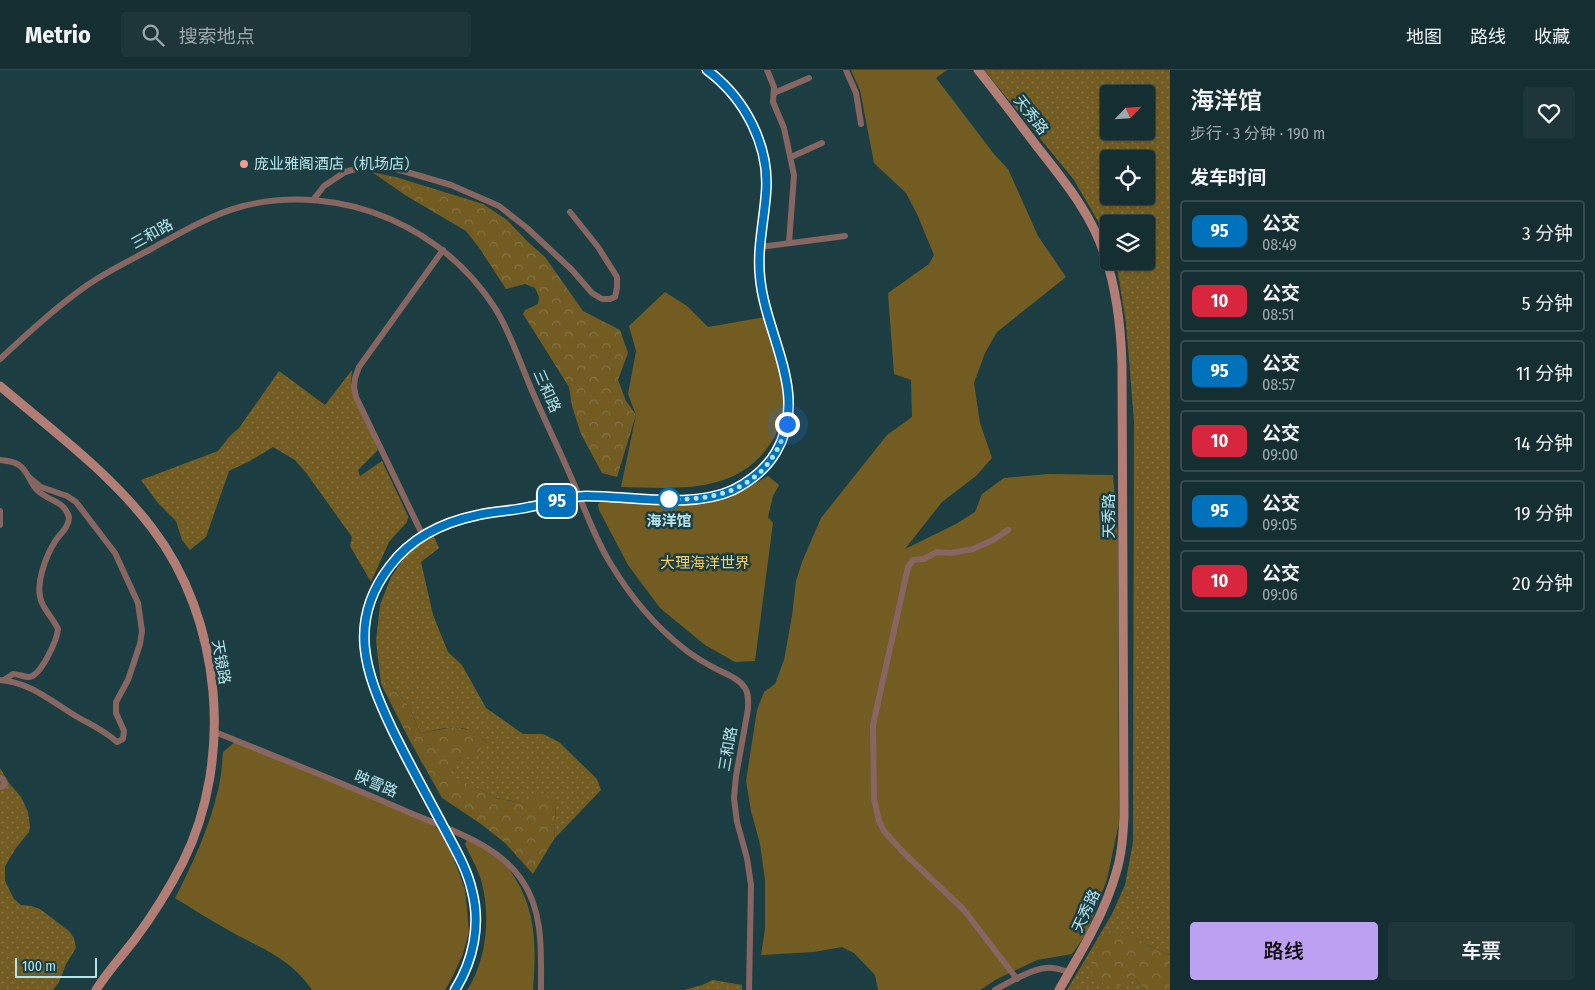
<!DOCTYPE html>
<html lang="zh">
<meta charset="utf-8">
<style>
:root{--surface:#152e32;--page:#1e363a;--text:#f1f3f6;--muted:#9da8ac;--line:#344a4d;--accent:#bca0f2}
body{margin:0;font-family:"Fira Sans Condensed","Noto Sans SC",sans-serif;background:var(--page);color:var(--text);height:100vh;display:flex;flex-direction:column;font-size:19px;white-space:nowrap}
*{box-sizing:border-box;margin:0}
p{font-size:16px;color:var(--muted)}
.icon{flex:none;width:28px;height:28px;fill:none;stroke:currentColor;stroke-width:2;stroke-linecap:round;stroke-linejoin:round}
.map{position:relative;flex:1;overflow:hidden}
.drawer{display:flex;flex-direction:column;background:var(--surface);width:425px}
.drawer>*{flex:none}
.badge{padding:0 10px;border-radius:8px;font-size:18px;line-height:32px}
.needle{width:32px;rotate:65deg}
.buttons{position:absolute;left:1100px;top:15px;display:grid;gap:10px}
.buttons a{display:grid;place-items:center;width:55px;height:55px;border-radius:5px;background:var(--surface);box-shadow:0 1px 4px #0004,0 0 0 1px var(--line);font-size:25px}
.scale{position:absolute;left:15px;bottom:12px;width:82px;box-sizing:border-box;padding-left:5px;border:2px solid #b5e5ec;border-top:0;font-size:14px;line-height:18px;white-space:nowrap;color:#b5e5ec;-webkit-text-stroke:4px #1c3e43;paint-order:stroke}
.you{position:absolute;width:25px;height:25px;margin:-12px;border:4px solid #fff;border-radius:50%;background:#1a73e8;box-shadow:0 0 0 8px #1a73e833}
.map>.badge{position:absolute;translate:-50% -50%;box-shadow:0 0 0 2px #fff}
h2{padding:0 20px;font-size:19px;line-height:45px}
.round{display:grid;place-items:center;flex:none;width:52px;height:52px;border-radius:5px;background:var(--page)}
.head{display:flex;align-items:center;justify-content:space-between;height:85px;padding:0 20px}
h1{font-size:24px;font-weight:600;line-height:38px}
.button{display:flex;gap:10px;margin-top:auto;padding:10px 20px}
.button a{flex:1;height:58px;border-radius:5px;background:var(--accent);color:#111;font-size:20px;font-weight:600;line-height:58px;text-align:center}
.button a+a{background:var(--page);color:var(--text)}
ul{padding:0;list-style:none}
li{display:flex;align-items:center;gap:15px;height:62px;margin:0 10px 8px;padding:0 10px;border:2px solid var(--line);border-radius:5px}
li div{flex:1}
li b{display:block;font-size:19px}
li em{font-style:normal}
li .badge{min-width:55px;font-weight:700;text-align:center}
header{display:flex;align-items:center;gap:30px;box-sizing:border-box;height:70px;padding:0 25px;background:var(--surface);border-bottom:1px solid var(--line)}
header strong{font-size:24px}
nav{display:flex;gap:28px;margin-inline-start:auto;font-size:18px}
.search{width:350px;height:45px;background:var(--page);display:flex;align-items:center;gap:12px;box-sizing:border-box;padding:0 18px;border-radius:5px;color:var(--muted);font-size:19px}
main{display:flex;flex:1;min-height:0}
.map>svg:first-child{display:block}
.grass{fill:url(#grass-dots);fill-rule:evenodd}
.forest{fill:url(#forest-crowns)}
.green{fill:#725c22}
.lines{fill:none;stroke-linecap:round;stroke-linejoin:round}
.street{stroke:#876560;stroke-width:6}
.secondary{stroke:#b27d75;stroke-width:9}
.line-casing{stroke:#fff;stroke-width:11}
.line{stroke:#0072bc;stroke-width:8}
.walk{stroke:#b5e5ec;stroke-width:5;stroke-dasharray:0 9}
.poi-dot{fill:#f59c91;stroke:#1c3e43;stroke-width:2}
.stop-dot{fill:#fff;stroke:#0072bc;stroke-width:2.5}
.labels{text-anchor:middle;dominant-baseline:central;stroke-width:5;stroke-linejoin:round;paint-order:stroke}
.street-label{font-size:15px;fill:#b5e5ec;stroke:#1c3e43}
.poi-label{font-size:15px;fill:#b5e5ec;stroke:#1c3e43;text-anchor:start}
.stop-label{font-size:15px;font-weight:bold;fill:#b5e5ec;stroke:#1c3e43}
.park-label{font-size:15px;fill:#f8cd60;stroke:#1c3e43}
</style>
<header>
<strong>Metrio</strong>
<div class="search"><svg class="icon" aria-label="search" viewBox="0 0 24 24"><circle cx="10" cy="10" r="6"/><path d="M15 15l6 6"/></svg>搜索地点</div>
<nav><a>地图</a><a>路线</a><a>收藏</a></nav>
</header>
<main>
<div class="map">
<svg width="1170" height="920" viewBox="0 0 1170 920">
<defs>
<pattern id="grass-dots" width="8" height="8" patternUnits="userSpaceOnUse" patternTransform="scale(1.25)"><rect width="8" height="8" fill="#725c22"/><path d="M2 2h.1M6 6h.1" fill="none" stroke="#847342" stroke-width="1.8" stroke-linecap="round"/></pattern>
<pattern id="forest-crowns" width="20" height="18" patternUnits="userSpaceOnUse" patternTransform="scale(1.25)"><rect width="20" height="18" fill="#725c22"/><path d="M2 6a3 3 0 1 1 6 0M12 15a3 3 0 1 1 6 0" fill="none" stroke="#847342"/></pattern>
</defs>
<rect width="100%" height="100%" fill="#1c3e43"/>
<g class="grass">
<path d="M984,0H1170V885L1147,875L1137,867L1133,906L1145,920H1067L1112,844L1125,815L1133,772L1134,351L1126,253L1116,191H1146V154H1109V170L1074,110ZM1109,24H1146V61H1109ZM1109,89H1146V126H1109Z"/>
<path d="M352,300L351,312L353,321L378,380L358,400L360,406L382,391L408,446L407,452L389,472L371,512L350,476L352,467L307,404L295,390L273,377L250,391L229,401L206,467L190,480L182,470L176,451L158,433L141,410L218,381L230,366L239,358L279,301L325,335Z"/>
<path d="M432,462L439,478L421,492L433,545L448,582L462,595L486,638L523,664H543L559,672L597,709L601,720L554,769L556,735L521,733L497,728L444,702L461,687L487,673C465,650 448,658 420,663L410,638L387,610L381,614L376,571L380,535L391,507L408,482Z"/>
<path d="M0,698L9,713L21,727L28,742L30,757L29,762L16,778L5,796V811L14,829L21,835L31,836L40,839L69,861L74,868L76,878L66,894L59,912L53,920H0Z"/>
<path d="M713,910L742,915V920H684L702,915Z"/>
</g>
<g class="forest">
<path d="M372,102L399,108L483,134L507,150L528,172L545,187L583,241L620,260L628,283L618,310L626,331L636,345L617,407L602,403L581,364L572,336L569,317L523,244L525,240L538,234L539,227L535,218L525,214L506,219L480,179L466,161L405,125Z"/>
<path d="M387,610L410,638L420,663L454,657L474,661L487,673L472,688L461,687L445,702L497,728L521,733L544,724L556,735L554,769L533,804L505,773L481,754L442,728L410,671L381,614Z"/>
<path d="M1110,861H1116L1137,867L1147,875L1170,885V920H1145L1133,906L1120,916L1096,912L1092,908V892L1101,868Z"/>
</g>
<g class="green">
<path d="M851,0H947L936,8L994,84L1008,99L1038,166L1066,207L997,262L985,283L974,313L980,353L992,388L976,406L942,432L905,479L956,454L975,442L982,424L1004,408L1048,404L1113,405L1118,469L1119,753L1107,809L1087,863L1072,884L1037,890L997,909L980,920H878L875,905L854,883L842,877L814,882L761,885L765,859V810L760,774L751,741L746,711L757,640L764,622L775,614L784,590L792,546L796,511L802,492L821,448L887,365L912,347L911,310L894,304L888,223L929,194L934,185L917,144L906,123L874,93L860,20Z"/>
<path d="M665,222L687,236L708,257L766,247C773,270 781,293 784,317C786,334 782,354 774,368C740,426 678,418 621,417L636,345L628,324L636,281L629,256Z"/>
<path d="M768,406L779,415L773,426L768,447L773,453L755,591L735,592L705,575L660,538L628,495L599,440L598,434L604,429L711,431L737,424Z"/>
<path d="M235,672L422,746L438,759L452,784L465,819L467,839L469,862L463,884L452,908L445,920H312C291,888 260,878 228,860C210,850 193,839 175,828C193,793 209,759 218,720C221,708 222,695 223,682Z"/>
<path d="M467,770L472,771C482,778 498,786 507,795C510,799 512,804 515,808C537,843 536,881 533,920H467C487,890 491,844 481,810C477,797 470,786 465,774Z"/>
</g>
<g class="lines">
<g class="street">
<path d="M767,0L774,17L773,32L784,58L794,105L789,173"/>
<path d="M846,0L856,23L861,54"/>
<path d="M774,23L809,8"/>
<path d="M791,87L822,73"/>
<path d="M313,130L324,116L345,102L366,96L393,98L451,115L499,136L527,158L572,200L592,223L602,229H610L615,227L617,218V207L598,177L570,142"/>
<path d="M760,177L845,166"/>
<path d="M0,289C27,264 55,238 86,216C106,202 129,191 151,179C180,163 210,145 243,136C291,124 344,129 390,149C433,168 469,198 495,238C510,262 519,290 530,316C544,349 560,381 574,414C586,442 596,471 612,496C631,527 654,555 682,577C690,584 700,590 709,595C720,602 737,606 745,618C749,624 748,631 748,639L736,706L734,728L737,752L747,788L751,815L749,920"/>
<path d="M0,390C6,391 13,391 19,395C28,401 30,413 37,420C49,432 64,430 69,447C69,457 61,463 56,470C46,485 34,516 42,533C46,542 54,550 58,559C57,570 41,606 29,607C24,607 18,604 13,604L4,610"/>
<path d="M0,441V455"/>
<path d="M1008,460L993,470L973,479L951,483L937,482L924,489L913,490L908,497L873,655L874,729L879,751L884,761L902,781L964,840L1017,909"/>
<path d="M423,466L356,327L354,317L355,308L359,297L443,180"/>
<path d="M0,610C29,612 51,631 74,645C89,654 104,660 117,672L123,669L124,661L116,643V632L128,610L140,574L142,561L138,533L115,483L76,432L67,426L41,417L30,408"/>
<path d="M215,662C277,687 340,712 401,739C441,757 496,772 521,809C544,841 541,883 541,920"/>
<path d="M0,708L3,709L5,714L4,716L0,717"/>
<path d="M455,920C473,891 481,855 472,821C467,798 454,777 443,756C427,726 410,696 395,665C367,606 345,554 390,496C414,464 452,449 490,443C503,440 516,440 529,437C550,433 571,426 592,426C635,427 693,438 733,420C751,412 766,399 776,382C810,324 765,266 760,207C757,179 765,151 766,123C769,75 745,28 707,0"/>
<path d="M995,920C1010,912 1029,900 1046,898C1054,897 1062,900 1069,902"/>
</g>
<g class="secondary">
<path d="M978,0C999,26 1019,53 1039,79C1065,112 1092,145 1105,186C1117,221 1121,258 1122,295L1124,746C1123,765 1122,784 1116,803C1104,845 1081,882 1059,920"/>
<path d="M0,316C52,360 110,403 152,458C222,549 234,689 183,792C169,819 153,845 135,869C122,886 107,902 96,920"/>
</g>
</g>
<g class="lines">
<g class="line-casing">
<path id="line" d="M455,920C473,891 481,855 472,821C467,798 454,777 443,756C426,724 408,692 392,659C365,602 347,552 390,496C411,468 444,452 478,445C494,441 512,441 529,437C547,434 567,426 586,426C631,426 692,439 733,420C751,411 766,399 776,382C810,324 765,265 760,207C757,179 764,151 766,123C770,76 745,28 707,0"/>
</g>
<use href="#line" class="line"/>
<path class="walk" d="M669,429C725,431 771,414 787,354"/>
</g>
<circle class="poi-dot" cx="244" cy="94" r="5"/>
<circle class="stop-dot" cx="669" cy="429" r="10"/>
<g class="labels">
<g class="street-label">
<text transform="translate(1031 45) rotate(52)">天秀路</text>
<text transform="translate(152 164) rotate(-29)">三和路</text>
<text transform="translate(547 321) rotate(66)">三和路</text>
<text transform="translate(1109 446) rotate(-90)">天秀路</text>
<text transform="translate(221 592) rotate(80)">天镜路</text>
<text transform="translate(728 679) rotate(-80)">三和路</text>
<text transform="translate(376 714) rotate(23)">映雪路</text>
<text transform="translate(1086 841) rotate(-65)">天秀路</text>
</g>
<g class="poi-label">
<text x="254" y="94">庞业雅阁酒店（机场店）</text>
</g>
<g class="stop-label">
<text x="669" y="451">海洋馆</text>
</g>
<g class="park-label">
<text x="705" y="493">大理海洋世界</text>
</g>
</g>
</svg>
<div class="buttons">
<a><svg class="needle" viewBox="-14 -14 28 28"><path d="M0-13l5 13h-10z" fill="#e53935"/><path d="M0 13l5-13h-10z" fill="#9da8ac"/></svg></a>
<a><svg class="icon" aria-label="locate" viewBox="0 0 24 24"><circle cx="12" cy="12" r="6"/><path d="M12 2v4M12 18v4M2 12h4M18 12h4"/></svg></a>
<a><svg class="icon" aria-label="layers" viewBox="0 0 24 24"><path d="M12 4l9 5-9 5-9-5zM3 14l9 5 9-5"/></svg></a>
</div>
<div class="scale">100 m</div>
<div class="you" style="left:787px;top:354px"></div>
<b class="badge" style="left:557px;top:431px;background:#0072bc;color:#fff">95</b>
</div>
<section class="drawer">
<div class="head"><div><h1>海洋馆</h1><p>步行 · 3 分钟 · 190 m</p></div><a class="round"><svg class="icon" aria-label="heart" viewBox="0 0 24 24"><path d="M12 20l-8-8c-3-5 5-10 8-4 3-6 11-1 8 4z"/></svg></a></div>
<h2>发车时间</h2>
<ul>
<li><span class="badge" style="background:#0072bc;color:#fff">95</span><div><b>公交</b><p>08:49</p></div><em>3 分钟</em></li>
<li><span class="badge" style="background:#d7263d;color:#fff">10</span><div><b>公交</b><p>08:51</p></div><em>5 分钟</em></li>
<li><span class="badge" style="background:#0072bc;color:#fff">95</span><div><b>公交</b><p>08:57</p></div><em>11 分钟</em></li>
<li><span class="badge" style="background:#d7263d;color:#fff">10</span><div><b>公交</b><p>09:00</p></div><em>14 分钟</em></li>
<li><span class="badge" style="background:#0072bc;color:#fff">95</span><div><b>公交</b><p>09:05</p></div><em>19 分钟</em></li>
<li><span class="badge" style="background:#d7263d;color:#fff">10</span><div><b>公交</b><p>09:06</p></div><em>20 分钟</em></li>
</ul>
<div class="button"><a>路线</a><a>车票</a></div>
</section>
</main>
